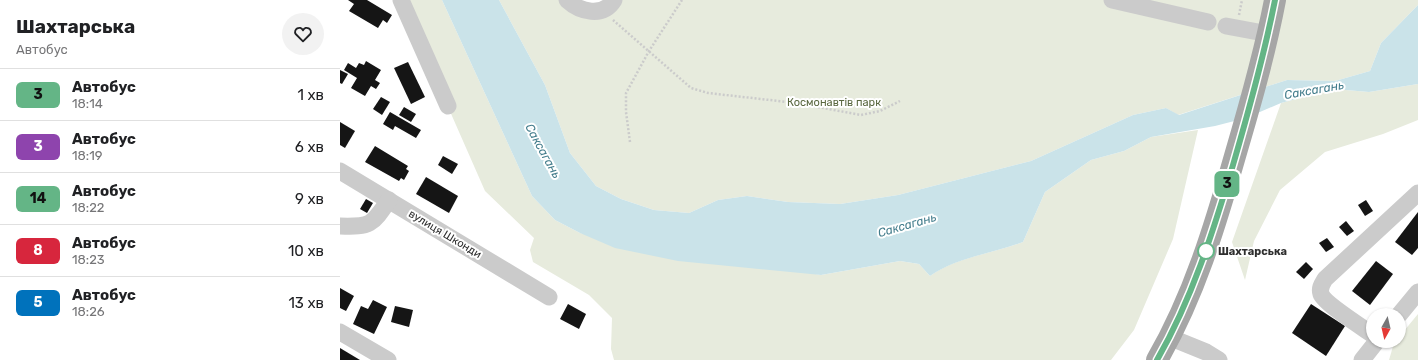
<!DOCTYPE html>
<html lang="uk">
<meta charset="utf-8">
<style>
:root{--surface:#fff;--page:#f2f2f2;--text:#202124;--muted:#757577;--line:#e0e0e0}
body{margin:0;font-family:Rubik,sans-serif;background:var(--page);color:var(--text);height:100vh;display:flex;flex-direction:column;font-size:15px;white-space:nowrap}
*{box-sizing:border-box;margin:0}
p{font-size:13px;color:var(--muted)}
.icon{flex:none;width:22px;height:22px;fill:none;stroke:currentColor;stroke-width:2;stroke-linecap:round;stroke-linejoin:round}
.map{position:relative;flex:1;overflow:hidden}
.details{display:flex;flex-direction:column;background:var(--surface);width:340px}
.details>*{flex:none}
.badge{padding:0 8px;border-radius:6px;font-size:14px;line-height:26px}
.needle{width:26px;rotate:188deg}
.tools{position:absolute;left:1026px;top:308px;display:grid;gap:8px}
.tools a{display:grid;place-items:center;width:40px;height:40px;border-radius:50%;background:var(--surface);box-shadow:0 1px 3px #0004;font-size:20px}
.map>.badge{position:absolute;translate:-50% -50%;box-shadow:0 0 0 2px #fff}
.round{display:grid;place-items:center;flex:none;width:42px;height:42px;border-radius:21px;background:var(--page)}
.summary{display:flex;align-items:center;justify-content:space-between;height:68px;padding:0 16px}
h1{font-size:19px;font-weight:700;line-height:30px}
ul{padding:0;list-style:none}
li{display:flex;align-items:center;gap:12px;height:52px;padding:0 16px;border-top:1px solid var(--line)}
li div{flex:1}
li b{display:block;font-size:15px}
li em{font-style:normal}
li .badge{min-width:44px;font-weight:700;text-align:center}
main{display:flex;flex:1;min-height:0}
.map>svg:first-child{display:block}
.green{fill:#e7ebdd}
.water{fill:#cae3e9}
.building{fill:#151515}
.lines{fill:none;stroke-linecap:round;stroke-linejoin:round}
.path{stroke:#cbcbcb;stroke-width:2.5;stroke-dasharray:2 2;stroke-linecap:butt}
.minor{stroke:#cbcbcb;stroke-width:17}
.major{stroke:#a6a6a6;stroke-width:22}
.line-casing{stroke:#fff;stroke-width:9}
.line{stroke:#64b586;stroke-width:6}
.stop-dot{fill:#fff;stroke:#64b586;stroke-width:2}
.labels{text-anchor:middle;dominant-baseline:central;stroke-width:4;stroke-linejoin:round;paint-order:stroke}
.park-label{font-size:11px;fill:#59673f;stroke:#fff}
.street-label{font-size:11px;fill:#2e2e2e;stroke:#fff}
.stop-label{font-size:11px;font-weight:bold;fill:#2e2e2e;stroke:#fff;text-anchor:start}
.water-label{font-size:12px;font-style:italic;fill:#427c8b;stroke:#fff}
</style>
<main>
<section class="details">
<div class="summary"><div><h1>Шахтарська</h1><p>Автобус</p></div><a class="round"><svg class="icon" aria-label="heart" viewBox="0 0 24 24"><path d="M12 20l-8-8c-3-5 5-10 8-4 3-6 11-1 8 4z"/></svg></a></div>
<ul>
<li><span class="badge" style="background:#64b586;color:#111">3</span><div><b>Автобус</b><p>18:14</p></div><em>1 хв</em></li>
<li><span class="badge" style="background:#8e44ad;color:#fff">3</span><div><b>Автобус</b><p>18:19</p></div><em>6 хв</em></li>
<li><span class="badge" style="background:#64b586;color:#111">14</span><div><b>Автобус</b><p>18:22</p></div><em>9 хв</em></li>
<li><span class="badge" style="background:#d7263d;color:#fff">8</span><div><b>Автобус</b><p>18:23</p></div><em>10 хв</em></li>
<li><span class="badge" style="background:#0072bc;color:#fff">5</span><div><b>Автобус</b><p>18:26</p></div><em>13 хв</em></li>
</ul>
</section>
<div class="map">
<svg width="1078" height="360" viewBox="0 0 1078 360">
<rect width="100%" height="100%" fill="#fff"/>
<g class="green">
<path d="M61,0H102L192,196L215,220L240,233L481,275L560,261L579,264L590,276C614,258 654,253 683,242L705,192L751,160L784,151L811,137L858,130L833,239L794,330L771,360H274L271,349L272,318L249,295L193,262L190,250L194,238L145,191Z"/>
<path d="M159,0H227L236,8L274,0H1078V5L1041,43L1030,71L995,81L947,80L838,115L826,108L793,115L691,161L558,195L500,204L448,202L407,196L378,200L349,213L314,210L281,199L256,186L230,153L205,85Z"/>
<path d="M1078,84V120L1043,134L985,152L940,190L914,241L905,280L892,242L941,103L994,89L1029,92Z"/>
<path d="M1078,314V360H1049L1054,343L1059,341V337Z"/>
</g>
<path class="water" d="M102,0H159L205,85L230,153L256,186L281,199L314,210L349,213L378,200L407,196L448,202L500,204L558,195L691,161L793,115L826,108L839,115L947,80L995,81L1030,71L1041,43L1078,5V84L1029,92L994,89L941,103L906,118L875,126L811,137L784,151L751,160L705,192L683,242C654,253 615,258 590,276L579,264L560,261L481,275L338,261L275,248L240,233L215,220L192,196Z"/>
<g class="building">
<path d="M8,0H27L52,15L47,23L43,20L38,28L9,11L14,4Z"/>
<path d="M26,61L41,70L35,80L40,83L36,89L31,86L25,96L11,88L17,78L4,70L8,63L16,68L19,63L24,65Z"/>
<path d="M68,62L85,97L71,104L54,68Z"/>
<path d="M0,70L8,74L2,84L0,83Z"/>
<path d="M41,97L50,102L42,115L33,109Z"/>
<path d="M64,107L76,114L71,122L59,115Z"/>
<path d="M50,112L81,130L76,138L55,126L53,130L43,124Z"/>
<path d="M0,122L15,131L5,148L0,145Z"/>
<path d="M35,146L68,166L66,169L69,171L64,180L61,178L59,181L25,162Z"/>
<path d="M103,156L118,164L112,174L98,165Z"/>
<path d="M86,177L118,196L109,213L76,194Z"/>
<path d="M26,199L33,203L27,213L20,209Z"/>
<path d="M1026,200L1033,211L1025,216L1018,205Z"/>
<path d="M1078,212V248L1072,255L1055,242Z"/>
<path d="M1006,221L1014,231L1007,236L999,227Z"/>
<path d="M987,238L994,247L986,252L979,243Z"/>
<path d="M1036,261L1053,274L1030,305L1012,291Z"/>
<path d="M966,262L973,269L964,279L956,272Z"/>
<path d="M0,288L14,296L6,311L0,308Z"/>
<path d="M33,300L47,307L34,334L13,324L21,306L28,309Z"/>
<path d="M228,304L246,314L239,329L220,319Z"/>
<path d="M971,304L1005,326L986,356L952,333Z"/>
<path d="M55,306L73,310L69,327L51,322Z"/>
<path d="M0,348L20,360H0Z"/>
</g>
<g class="lines">
<g class="path">
<path d="M899,15L902,0"/>
<path d="M273,20L351,88L368,93L456,103L521,115L540,111L560,101"/>
<path d="M290,142L286,112V93L309,51L342,0"/>
</g>
<g class="minor">
<path d="M61,0L108,106"/>
<path d="M227,0C240,12 263,18 274,0"/>
<path d="M772,0L868,22"/>
<path d="M886,26L929,34"/>
<path d="M0,171L209,297"/>
<path d="M0,226C31,227 32,225 49,200"/>
<path d="M1059,315L1078,292"/>
<path d="M0,332L48,360"/>
<path d="M1033,335C1023,328 984,303 981,294C979,288 982,284 985,279L1078,193"/>
<path d="M829,337L866,352L879,360"/>
<path d="M1022,360L1037,341"/>
</g>
<path class="major" d="M817,360C854,296 875,226 895,156C910,105 925,53 935,0"/>
</g>
<g class="lines">
<g class="line-casing">
<path id="line" d="M817,360C852,299 873,232 893,165C909,110 924,56 935,0"/>
</g>
<use href="#line" class="line"/>
</g>
<circle class="stop-dot" cx="866" cy="251" r="8"/>
<g class="labels">
<g class="park-label">
<text x="494" y="102">Космонавтів парк</text>
</g>
<g class="street-label">
<text transform="translate(105 234) rotate(31)">вулиця Шконди</text>
</g>
<g class="stop-label">
<text x="878" y="251">Шахтарська</text>
</g>
<g class="water-label">
<text transform="translate(974 90) rotate(-10)">Саксагань</text>
<text transform="translate(203 151) rotate(61)">Саксагань</text>
<text transform="translate(567 225) rotate(-16)">Саксагань</text>
</g>
</g>
</svg>
<div class="tools">
<a><svg class="needle" viewBox="-14 -14 28 28"><path d="M0-13l5 13h-10z" fill="#e53935"/><path d="M0 13l5-13h-10z" fill="#757577"/></svg></a>
</div>
<b class="badge" style="left:887px;top:184px;background:#64b586;color:#111">3</b>
</div>
</main>
